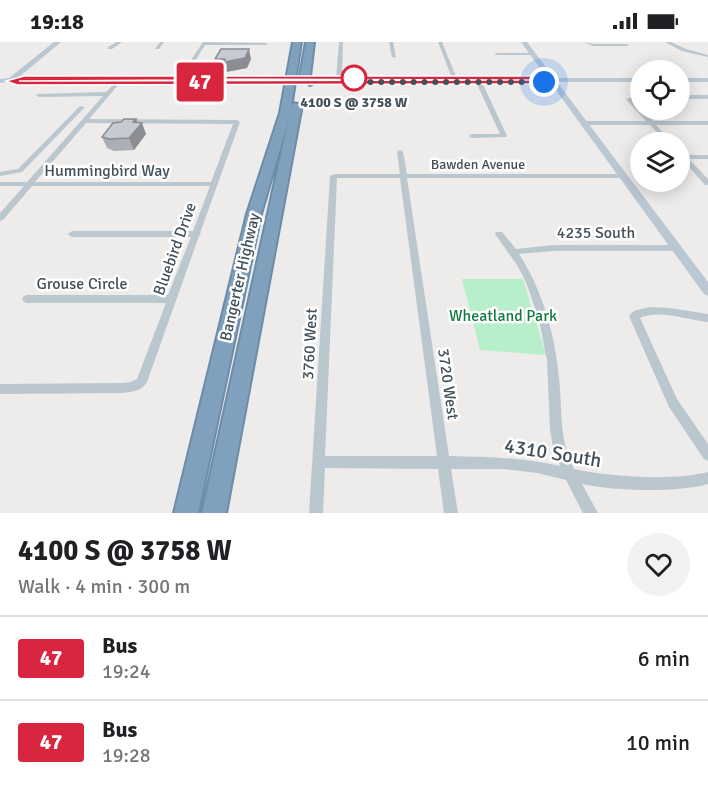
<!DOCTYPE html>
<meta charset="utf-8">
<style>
:root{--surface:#fff;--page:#f2f2f2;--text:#202124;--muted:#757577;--line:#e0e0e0}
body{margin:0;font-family:Signika,sans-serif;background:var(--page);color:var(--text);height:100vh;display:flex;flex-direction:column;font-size:22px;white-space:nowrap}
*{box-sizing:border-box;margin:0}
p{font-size:20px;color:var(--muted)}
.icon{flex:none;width:33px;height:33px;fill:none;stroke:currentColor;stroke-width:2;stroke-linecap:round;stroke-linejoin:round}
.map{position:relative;height:471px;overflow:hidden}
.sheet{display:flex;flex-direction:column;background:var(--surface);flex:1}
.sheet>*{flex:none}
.badge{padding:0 12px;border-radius:4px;font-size:21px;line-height:39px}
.buttons{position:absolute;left:630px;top:18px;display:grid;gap:12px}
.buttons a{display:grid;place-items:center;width:60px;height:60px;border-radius:50%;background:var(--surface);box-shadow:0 3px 15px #0003;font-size:30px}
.you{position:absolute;width:30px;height:30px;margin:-15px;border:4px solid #fff;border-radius:50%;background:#1a73e8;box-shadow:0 0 0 9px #1a73e833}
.map>.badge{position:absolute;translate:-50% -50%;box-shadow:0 0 0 3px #fff}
.round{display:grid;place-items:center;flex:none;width:63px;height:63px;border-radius:32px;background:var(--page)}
.summary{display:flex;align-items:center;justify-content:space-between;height:102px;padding:0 18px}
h1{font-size:28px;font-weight:700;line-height:45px}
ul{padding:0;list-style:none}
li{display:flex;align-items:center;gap:18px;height:84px;padding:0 18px;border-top:2px solid var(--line)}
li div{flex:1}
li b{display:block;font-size:22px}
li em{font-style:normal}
li .badge{min-width:66px;font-weight:700;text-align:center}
.status{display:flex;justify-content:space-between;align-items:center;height:42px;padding:0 30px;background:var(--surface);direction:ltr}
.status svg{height:16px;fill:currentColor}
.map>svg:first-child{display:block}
.green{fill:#b6efc9}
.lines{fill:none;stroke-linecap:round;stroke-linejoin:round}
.highway-casing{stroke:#6c8ca8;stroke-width:4}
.street{fill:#bbc7cf;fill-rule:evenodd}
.secondary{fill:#bac8d4;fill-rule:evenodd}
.highway{fill:#80a1bd;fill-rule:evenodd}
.wall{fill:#abaeb4}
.shaded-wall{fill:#8b8d92}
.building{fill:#c7cad1;stroke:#8b8d92;stroke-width:1.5}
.line{fill:#d7263d;stroke:#fff;stroke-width:1.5}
.walk{stroke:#435059;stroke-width:6;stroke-dasharray:0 10.8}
.stop-dot{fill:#fff;stroke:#d7263d;stroke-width:3}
.labels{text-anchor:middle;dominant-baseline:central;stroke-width:5;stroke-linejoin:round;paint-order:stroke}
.far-stop-label{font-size:14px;font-weight:bold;fill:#435059;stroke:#fff}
.far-street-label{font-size:14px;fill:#435059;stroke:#fff}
.street-label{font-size:16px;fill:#435059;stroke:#fff}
.park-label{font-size:16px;fill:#137b42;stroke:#fff}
.near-street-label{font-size:20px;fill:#435059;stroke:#fff}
</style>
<div class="status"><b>19:18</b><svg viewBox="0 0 49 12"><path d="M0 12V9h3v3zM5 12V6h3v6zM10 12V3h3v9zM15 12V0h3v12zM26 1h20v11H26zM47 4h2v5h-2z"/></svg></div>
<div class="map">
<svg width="708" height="471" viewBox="0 0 708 471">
<rect width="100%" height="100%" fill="#eeebeb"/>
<path class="green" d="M462,237H523L546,313L480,308Z"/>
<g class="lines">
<g class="highway-casing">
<g id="highway">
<path d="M293,0H301L291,66L293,61L302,63L226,471H202L289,76L261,172L198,471H174L247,172L280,71Z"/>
<path d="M306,0H314L310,34L315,40L310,43L300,34Z"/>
</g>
</g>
<g class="street">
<path d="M117,0H122L112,7H108V5Z"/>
<path d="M160,0H164L159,7H155Z"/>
<path d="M203,0L266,1L268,2L266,3H205L184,37H180L179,36Z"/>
<path d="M339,0H343L342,36L339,38L336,36Z"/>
<path d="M389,0H393L396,16L392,15Z"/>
<path d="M438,0H442L457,37L452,36Z"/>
<path d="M583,0L594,2H627L629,3L627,4H593Z"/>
<path d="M665,0H671L686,7L708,13V15L682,9Z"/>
<path d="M497,11H533L535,12L533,13H495V12Z"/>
<path d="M479,38L482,40L507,94L506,95L472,96L469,94L472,92H500L476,40Z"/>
<path d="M117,39L120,41L119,42L89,77L237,78L240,80L200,191L201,192L199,194L147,340C142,349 131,350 122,351L0,352V342L122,341L130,340L137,337L166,261H27L24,260L22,257L24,254L27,253H168L191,195H72L68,192L72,189H193L210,144H32L3,178L0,179V171L24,144H0V140H27L103,54L39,55L36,53L37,52L106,50ZM86,81L233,82L211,140H35Z"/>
<path d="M640,53V57L633,58L653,79H708V83H656L672,100H666L650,83H584L581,81L584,79H646L626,57Z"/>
<rect x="680" y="53" width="28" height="4"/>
<path d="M80,64L85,65L22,130L0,134V130L18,127Z"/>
<path d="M400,108L403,110L407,132H623L627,134L623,136H407L449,414C488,415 521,415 560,424L553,405L550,388L547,318L539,278L526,240L517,223L495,192L496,190H502L516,207L554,203H676L680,206L676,209H554L519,212C543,249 555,293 559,336C563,371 558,393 574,427C609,435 674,439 708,430V442C677,451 613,449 582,442L598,471H583L566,438L537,431L504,427H451L458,471H444L438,427L325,426L323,471H309L330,134L334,132H400L397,110ZM337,136H400L437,414H325Z"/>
<path d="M680,109L686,113H708V117H689L708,137V143H705L681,116Z"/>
<path d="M650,265L670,266L708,272V280C687,278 660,267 640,276L677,357L708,402V419L704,417L669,365L629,274C633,267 643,267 650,265Z"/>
</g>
<g class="secondary">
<path d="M54,0H61L19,35L547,36L521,0H527L554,36H640V40H557L708,240V254L704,252L550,40L24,38L0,41V37L9,36Z"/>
<rect x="680" y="36" width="28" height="4"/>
</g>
<use href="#highway" class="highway"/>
</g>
<g class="wall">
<path d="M215,17H251L247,26L226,30L225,27L218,26Z"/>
<path d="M179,37L189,43L204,40L206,51L190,56L180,42Z"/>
<path d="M121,80L138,81L146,92L134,108L114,109L107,106L102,95Z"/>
</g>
<g class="shaded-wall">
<path d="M249,7L251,17L247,26L226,30L224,20Z"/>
<path d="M205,46L206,51L190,56L188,50Z"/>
<path d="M136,77L139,84L142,81L146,92L134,108L129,96L133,80Z"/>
</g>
<g class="building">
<path d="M221,7H249L245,16L224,20L225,17H215Z"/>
<path d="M180,36L189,43L204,40L205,46L188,50L179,37Z"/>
<path d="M124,77H136L133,80L142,81L129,96L109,97L102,95L113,81L121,80Z"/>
</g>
<path class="line" d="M24,34H191L195,36L191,38L19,39L542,38L209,37L211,34H541L555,38L544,42L17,43L6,39Z"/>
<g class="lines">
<path class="walk" d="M354,36L353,40H544"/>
</g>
<circle class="stop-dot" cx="354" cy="36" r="12"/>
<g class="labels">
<g class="far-stop-label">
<text x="354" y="60">4100 S @ 3758 W</text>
</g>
<g class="far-street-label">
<text x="478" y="122">Bawden Avenue</text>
</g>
<g class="street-label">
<text x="107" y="129">Hummingbird Way</text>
<text x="596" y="191">4235 South</text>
<text transform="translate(175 207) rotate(-70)">Bluebird Drive</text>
<text transform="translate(240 235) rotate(-77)">Bangerter Highway</text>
<text x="82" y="242">Grouse Circle</text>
<text transform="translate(310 302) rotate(-87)">3760 West</text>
<text transform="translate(448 342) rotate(82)">3720 West</text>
</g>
<g class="park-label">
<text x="503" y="274">Wheatland Park</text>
</g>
<g class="near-street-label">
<text transform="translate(553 411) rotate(9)">4310 South</text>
</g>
</g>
</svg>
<div class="buttons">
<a><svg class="icon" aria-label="locate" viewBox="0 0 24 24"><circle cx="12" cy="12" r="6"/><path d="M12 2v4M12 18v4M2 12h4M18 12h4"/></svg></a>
<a><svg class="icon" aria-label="layers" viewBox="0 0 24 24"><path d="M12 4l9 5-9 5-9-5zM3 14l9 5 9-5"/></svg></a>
</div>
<div class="you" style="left:544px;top:40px"></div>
<b class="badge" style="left:200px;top:40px;background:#d7263d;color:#fff">47</b>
</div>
<section class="sheet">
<div class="summary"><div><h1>4100 S @ 3758 W</h1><p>Walk · 4 min · 300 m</p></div><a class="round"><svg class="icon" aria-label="heart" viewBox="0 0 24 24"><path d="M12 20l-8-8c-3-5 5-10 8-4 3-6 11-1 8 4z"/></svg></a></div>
<ul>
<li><span class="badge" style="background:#d7263d;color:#fff">47</span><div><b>Bus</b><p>19:24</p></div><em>6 min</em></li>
<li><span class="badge" style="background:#d7263d;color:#fff">47</span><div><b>Bus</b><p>19:28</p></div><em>10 min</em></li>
</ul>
</section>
